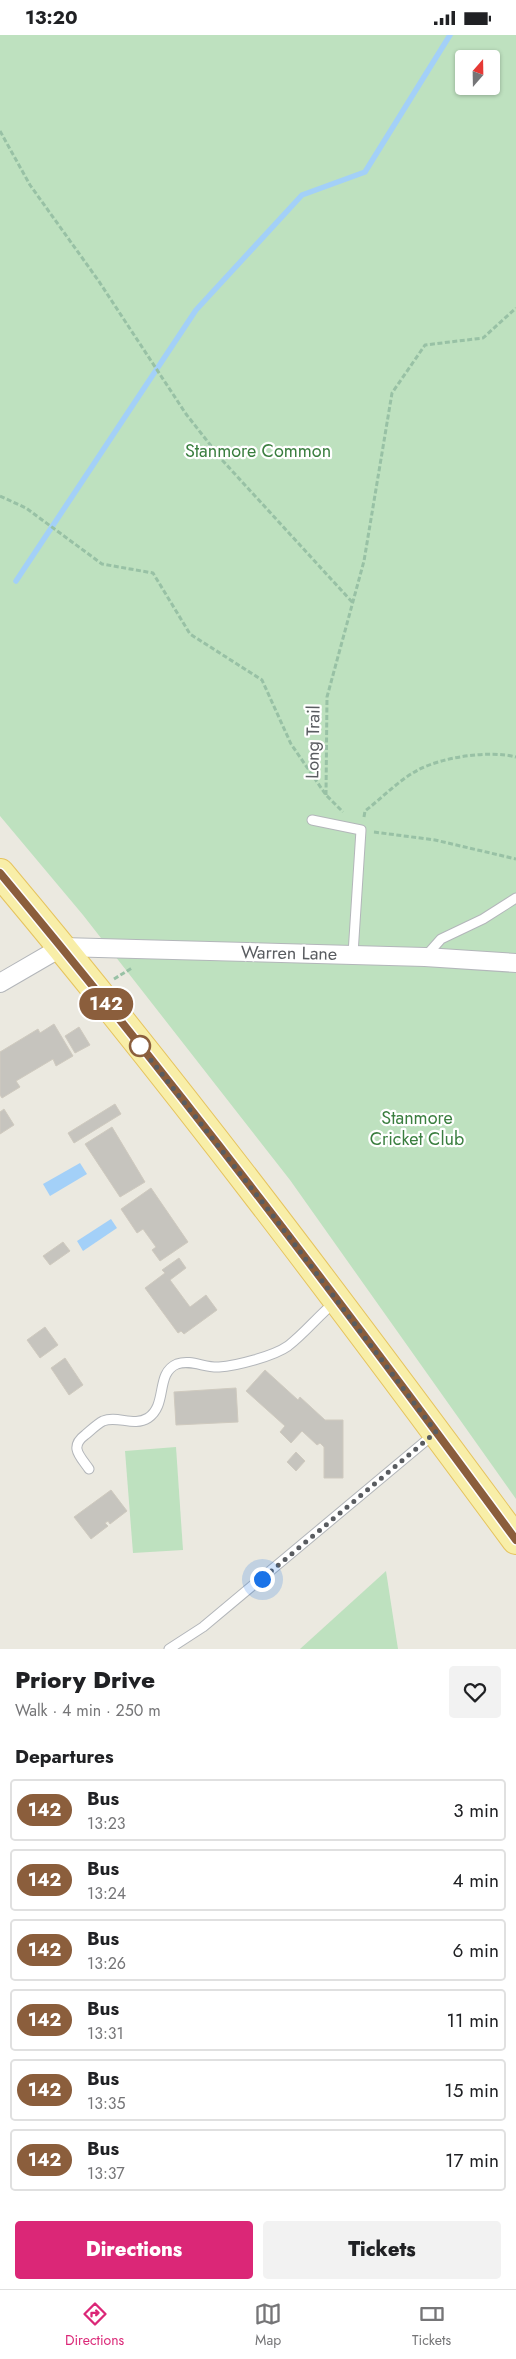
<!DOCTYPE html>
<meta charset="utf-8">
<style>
:root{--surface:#fff;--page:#f2f2f2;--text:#202124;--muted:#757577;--line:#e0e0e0;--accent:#db2777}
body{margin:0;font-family:Jost,sans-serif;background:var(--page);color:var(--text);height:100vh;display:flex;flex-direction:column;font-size:19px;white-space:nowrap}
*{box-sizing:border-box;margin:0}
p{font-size:16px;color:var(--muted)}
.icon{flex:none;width:28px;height:28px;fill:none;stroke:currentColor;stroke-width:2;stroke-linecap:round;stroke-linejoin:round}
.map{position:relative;height:1614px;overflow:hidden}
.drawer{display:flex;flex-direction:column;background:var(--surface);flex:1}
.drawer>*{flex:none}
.badge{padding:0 10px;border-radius:16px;font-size:18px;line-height:32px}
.needle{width:32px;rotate:20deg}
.tools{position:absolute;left:455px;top:15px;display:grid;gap:10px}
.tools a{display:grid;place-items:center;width:45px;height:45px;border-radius:5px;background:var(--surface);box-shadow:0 1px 4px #0004;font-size:25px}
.you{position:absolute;width:25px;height:25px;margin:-12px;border:4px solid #fff;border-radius:50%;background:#1a73e8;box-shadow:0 0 0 8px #1a73e833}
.map>.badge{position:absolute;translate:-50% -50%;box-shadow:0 0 0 2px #fff}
h2{padding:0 15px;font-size:19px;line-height:45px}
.round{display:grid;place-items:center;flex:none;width:52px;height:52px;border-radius:5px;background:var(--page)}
.overview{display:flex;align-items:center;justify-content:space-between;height:85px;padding:0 15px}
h1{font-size:24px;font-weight:800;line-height:38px}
.action{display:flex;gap:10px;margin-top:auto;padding:10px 15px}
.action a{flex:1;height:58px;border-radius:5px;background:var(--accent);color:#fff;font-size:20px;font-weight:800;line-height:58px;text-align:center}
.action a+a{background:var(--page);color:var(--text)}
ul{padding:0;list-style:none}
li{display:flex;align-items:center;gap:15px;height:62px;margin:0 10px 8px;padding:0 5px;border:2px solid var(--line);border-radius:5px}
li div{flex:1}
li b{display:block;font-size:19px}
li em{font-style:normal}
li .badge{min-width:55px;font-weight:700;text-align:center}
.status{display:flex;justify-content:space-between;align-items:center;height:35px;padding:0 25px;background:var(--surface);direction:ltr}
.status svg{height:14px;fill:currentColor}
.dock{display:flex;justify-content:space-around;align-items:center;height:70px;border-top:1px solid var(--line);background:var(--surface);font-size:14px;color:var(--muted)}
.dock a{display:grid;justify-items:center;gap:2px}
.dock .active{color:var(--accent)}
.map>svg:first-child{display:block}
.green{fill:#bee1bf;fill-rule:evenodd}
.water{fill:#a3d0f8}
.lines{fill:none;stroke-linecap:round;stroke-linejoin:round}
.stream{stroke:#a3d0f8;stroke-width:5.5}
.building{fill:#c6c4be;stroke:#cfcabf}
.lane-casing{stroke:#b3b6ba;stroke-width:11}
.street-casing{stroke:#b3b6ba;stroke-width:20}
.primary-casing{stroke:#e6c45f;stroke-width:30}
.path{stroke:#98c1a5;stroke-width:3;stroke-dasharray:5 2.5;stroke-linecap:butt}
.lane{stroke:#fff;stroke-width:9}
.street{stroke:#fff;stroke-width:18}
.primary{stroke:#f8eea8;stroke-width:28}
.line-casing{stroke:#fff;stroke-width:11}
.line{stroke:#8b5e3c;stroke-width:8}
.walk{stroke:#595c60;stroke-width:5;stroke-dasharray:0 9}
.stop-dot{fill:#fff;stroke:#8b5e3c;stroke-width:2.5}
.labels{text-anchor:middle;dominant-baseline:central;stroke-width:4.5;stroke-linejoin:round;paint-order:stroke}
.park-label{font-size:18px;fill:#3a7e3f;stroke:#fff}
.street-label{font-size:18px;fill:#595c60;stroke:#fff}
</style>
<div class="status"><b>13:20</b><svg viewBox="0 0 49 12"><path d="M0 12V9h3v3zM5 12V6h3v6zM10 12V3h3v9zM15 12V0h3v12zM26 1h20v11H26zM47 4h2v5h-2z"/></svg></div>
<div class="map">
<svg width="516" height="1614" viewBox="0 0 516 1614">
<rect width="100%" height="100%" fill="#ebe9e0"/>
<g class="green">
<path d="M0,0H516V1464L290,1145L83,880L0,781ZM464,24H491V51H464Z"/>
<path d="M176,1412L183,1515L133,1518L125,1416Z"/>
<path d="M386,1536L398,1614H300Z"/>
</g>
<g class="water">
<path d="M80,1128L87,1139L50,1161L43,1149Z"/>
<path d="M111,1184L117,1193L83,1216L77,1206Z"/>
</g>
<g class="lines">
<path class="stream" d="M16,546L196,275L302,160L365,137L450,0"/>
</g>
<g class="building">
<path d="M54,989L73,1021L56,1031L53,1024L16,1046L20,1052L2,1063L0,1060V1017L38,994L40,998Z"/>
<path d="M79,992L90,1010L75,1018L65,1001Z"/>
<path d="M115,1069L121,1079L74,1108L68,1098Z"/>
<path d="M4,1074L14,1090L0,1099V1077Z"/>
<path d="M112,1092L145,1147L120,1162L85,1109Z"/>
<path d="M151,1153L188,1207L160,1226L152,1215L156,1212L143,1194L137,1198L121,1174Z"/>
<path d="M63,1207L70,1216L50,1230L43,1221Z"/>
<path d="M179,1223L186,1233L170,1245L190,1272L206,1260L217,1275L184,1299L181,1296L178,1298L145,1253L165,1238L162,1235Z"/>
<path d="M45,1292L58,1310L40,1323L27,1305Z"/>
<path d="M65,1323L83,1350L69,1360L51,1333Z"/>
<path d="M265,1335L298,1365L300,1362L325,1385H343V1443H324V1412L320,1408L317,1410L302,1396L291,1408L280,1397L285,1391L246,1356Z"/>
<path d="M236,1353L238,1387L176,1390L174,1357Z"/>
<path d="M296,1417L305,1426L296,1436L287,1427Z"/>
<path d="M111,1455L127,1476L110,1489L108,1486L105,1488L108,1491L91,1504L74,1482Z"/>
</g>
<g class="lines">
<g class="lane-casing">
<g id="lane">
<path d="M312,785L361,795L353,919"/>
<path d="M425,922L441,904L483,884L516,863"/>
<path d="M89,1434C80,1421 69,1412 85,1400C90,1396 97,1389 103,1386C117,1380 134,1392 148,1383C168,1370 155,1338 177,1329C191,1324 205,1333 219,1332C236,1331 274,1321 288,1311C305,1298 319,1280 335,1267"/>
<path d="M169,1614L203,1592L434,1399"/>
</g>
</g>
<g class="street-casing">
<path id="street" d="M0,948L62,912L425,922L516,928"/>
</g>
<g class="primary-casing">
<path id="primary" d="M0,838C181,1054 349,1279 516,1505"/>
</g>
<g class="path">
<path d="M0,96L30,150L98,245L186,379L223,426L353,568"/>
<path d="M0,461L26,473L102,529L153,538L190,599L262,645L291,709L326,760L343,777"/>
<path d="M326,760L327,662L364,526L392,358L425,310L483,303L516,273"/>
<path d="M364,782L365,776C382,763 399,745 418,735C442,722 490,715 516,722"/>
<path d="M374,797L435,805L516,824"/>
<path d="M114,944L132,933"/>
</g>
<use href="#lane" class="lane"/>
<use href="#street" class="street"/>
<use href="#primary" class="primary"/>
</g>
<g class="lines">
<g class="line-casing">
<path id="line" d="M0,838C180,1054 350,1279 516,1505"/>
</g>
<use href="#line" class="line"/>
<path class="walk" d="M140,1011L274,1182L436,1397L262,1544"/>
</g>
<circle class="stop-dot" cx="140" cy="1011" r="10"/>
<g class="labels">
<g class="park-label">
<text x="258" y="416">Stanmore Common</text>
<text x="417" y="1083">Stanmore<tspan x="417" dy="21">Cricket Club</tspan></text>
</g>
<g class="street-label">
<text transform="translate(313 707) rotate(-89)">Long Trail</text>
<text transform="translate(289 918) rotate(1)">Warren Lane</text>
</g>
</g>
</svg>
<div class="tools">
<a><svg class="needle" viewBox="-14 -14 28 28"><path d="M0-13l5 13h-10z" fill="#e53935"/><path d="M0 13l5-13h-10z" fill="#757577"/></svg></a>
</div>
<div class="you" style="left:262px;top:1544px"></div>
<b class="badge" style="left:106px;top:969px;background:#8b5e3c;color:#fff">142</b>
</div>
<section class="drawer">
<div class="overview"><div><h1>Priory Drive</h1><p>Walk · 4 min · 250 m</p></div><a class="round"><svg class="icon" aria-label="heart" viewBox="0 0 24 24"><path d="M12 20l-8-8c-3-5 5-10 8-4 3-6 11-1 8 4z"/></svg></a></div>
<h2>Departures</h2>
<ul>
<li><span class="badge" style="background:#8b5e3c;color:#fff">142</span><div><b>Bus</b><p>13:23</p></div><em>3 min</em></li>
<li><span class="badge" style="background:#8b5e3c;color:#fff">142</span><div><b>Bus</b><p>13:24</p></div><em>4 min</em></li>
<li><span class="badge" style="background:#8b5e3c;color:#fff">142</span><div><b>Bus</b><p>13:26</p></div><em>6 min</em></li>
<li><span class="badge" style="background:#8b5e3c;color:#fff">142</span><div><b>Bus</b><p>13:31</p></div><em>11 min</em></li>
<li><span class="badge" style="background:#8b5e3c;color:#fff">142</span><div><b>Bus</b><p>13:35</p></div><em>15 min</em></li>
<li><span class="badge" style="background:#8b5e3c;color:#fff">142</span><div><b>Bus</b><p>13:37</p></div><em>17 min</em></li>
</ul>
<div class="action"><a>Directions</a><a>Tickets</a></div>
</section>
<nav class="dock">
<a class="active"><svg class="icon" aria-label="directions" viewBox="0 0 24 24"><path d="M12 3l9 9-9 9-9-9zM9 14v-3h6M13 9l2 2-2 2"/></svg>Directions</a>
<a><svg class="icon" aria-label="map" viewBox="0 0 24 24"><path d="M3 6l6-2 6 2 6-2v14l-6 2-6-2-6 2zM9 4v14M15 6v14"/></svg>Map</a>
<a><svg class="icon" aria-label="tickets" viewBox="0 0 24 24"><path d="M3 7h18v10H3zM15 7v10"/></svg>Tickets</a>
</nav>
